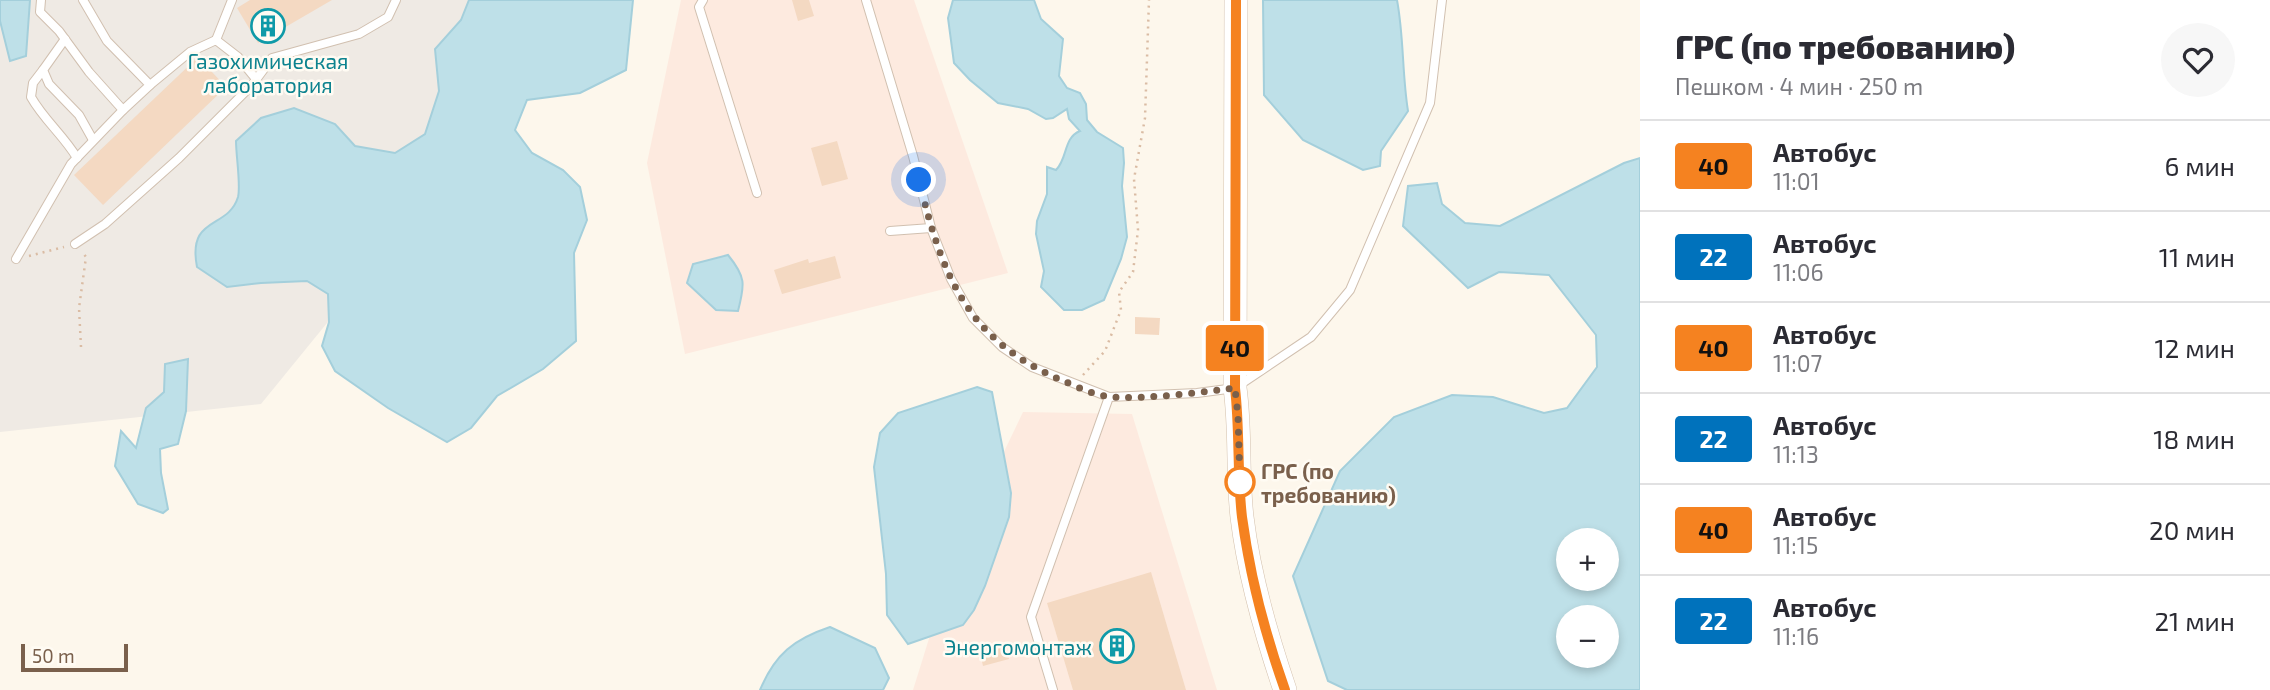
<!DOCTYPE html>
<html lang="ru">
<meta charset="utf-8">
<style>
:root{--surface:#fff;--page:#f7f7f7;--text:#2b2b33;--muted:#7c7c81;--line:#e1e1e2}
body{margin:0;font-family:"Exo 2",sans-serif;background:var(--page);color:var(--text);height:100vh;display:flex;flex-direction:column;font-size:26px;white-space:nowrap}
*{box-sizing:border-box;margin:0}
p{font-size:23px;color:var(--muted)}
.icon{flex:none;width:38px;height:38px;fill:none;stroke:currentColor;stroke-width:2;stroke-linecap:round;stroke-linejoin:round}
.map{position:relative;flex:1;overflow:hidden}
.drawer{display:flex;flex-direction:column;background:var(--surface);width:630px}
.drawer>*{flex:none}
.badge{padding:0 14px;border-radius:5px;font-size:24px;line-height:46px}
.fabs{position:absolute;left:1556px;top:528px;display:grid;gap:14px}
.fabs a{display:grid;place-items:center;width:63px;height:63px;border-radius:50%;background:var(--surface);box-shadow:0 4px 10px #0003;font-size:35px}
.scale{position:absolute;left:21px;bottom:18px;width:107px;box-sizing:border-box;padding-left:7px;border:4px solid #7a604c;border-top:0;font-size:19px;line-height:24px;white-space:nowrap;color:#7a604c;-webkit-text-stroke:5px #fffbf3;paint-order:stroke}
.you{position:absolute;width:35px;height:35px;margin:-18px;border:5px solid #fff;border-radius:50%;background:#1a73e8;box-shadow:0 0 0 10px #1a73e833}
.map>.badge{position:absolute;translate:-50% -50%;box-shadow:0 0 0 4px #fff}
.round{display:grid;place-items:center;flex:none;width:74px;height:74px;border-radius:37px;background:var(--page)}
.head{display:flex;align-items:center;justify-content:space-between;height:119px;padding:0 35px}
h1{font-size:33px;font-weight:800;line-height:52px}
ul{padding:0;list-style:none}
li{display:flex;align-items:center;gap:21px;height:91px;padding:0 35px;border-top:2px solid var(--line)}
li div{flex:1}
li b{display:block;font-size:26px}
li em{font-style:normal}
li .badge{min-width:77px;font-weight:700;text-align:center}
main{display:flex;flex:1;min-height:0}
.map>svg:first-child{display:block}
.commercial{fill:#fdeadf}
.industrial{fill:#efeae4}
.water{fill:#bee0e8;stroke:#a4cfdb;stroke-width:2;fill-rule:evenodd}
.building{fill:#f4d9c2}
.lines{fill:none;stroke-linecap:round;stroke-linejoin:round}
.service-casing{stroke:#d1c0b0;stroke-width:10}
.secondary-casing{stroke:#d4c1ad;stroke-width:24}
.path{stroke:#dabca4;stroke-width:2.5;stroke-dasharray:2 5;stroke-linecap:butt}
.service{stroke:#fff;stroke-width:8}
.secondary{stroke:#fff;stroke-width:23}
.line-casing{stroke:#fff;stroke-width:16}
.line{stroke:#f58220;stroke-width:10}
.walk{stroke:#7a604c;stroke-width:7;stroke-dasharray:0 12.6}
.stop-dot{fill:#fff;stroke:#f58220;stroke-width:3.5}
.labels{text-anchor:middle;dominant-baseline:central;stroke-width:5;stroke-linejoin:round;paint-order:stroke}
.culture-label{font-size:21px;fill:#0d838f;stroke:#fffbf3}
.stop-label{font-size:21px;font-weight:bold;fill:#7a604c;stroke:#fffbf3;text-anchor:start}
</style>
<main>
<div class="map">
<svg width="1640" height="690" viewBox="0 0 1640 690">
<rect width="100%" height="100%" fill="#fdf7ec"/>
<g class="commercial">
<path d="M681,0H914L1008,273L685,354L647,163Z"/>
<path d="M1023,412L1132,414L1217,690H913L956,552Z"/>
</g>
<path class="industrial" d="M0,0H556L547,53L261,404L0,432Z"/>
<g class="water">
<path d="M0,0H30L26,56L10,61L0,21Z"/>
<path d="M469,0H633L626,70L580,93L527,100L515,130L532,153L563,170L580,187L587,220L574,253L576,341L543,369L497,396L471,428L447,442L388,408L335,371L322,346L329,322L328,294L307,281L261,283L227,287L197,267C187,215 228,230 238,197C241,185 236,156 236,141L261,118L294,108L335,124L355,146L395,153L425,134L439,91L435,49L461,20Z"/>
<path d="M953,0H1034L1041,19L1063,39L1059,76L1067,88L1080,93L1086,104L1087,120L1097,132L1123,148L1124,163L1122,186L1127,237L1121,259L1104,300L1082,310H1064L1041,287L1044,271L1036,234L1037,221L1047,194V167L1056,170C1068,158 1063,138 1080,131L1069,119L1067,109L1053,118L1046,119L1028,109L998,103L970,80L954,63L948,18Z"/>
<path d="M1263,0H1397C1404,37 1402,74 1408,111L1381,151L1380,166L1363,170L1303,140L1264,95Z"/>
<path d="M1640,158V690H1347L1328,681L1293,576L1340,471L1394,417L1452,395L1493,397L1544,413L1567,408L1597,367L1596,335L1549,275L1499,272L1468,288L1403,226L1408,186L1437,183L1442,204L1465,223L1500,226L1624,163ZM1568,541H1606V579H1568ZM1568,618H1606V656H1568Z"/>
<path d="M728,255C746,277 745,284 738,311L716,310L687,283L693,264Z"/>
<path d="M188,359L186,411L178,444L160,449L161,473L168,509L163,513L138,504L115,466L121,431L136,448L146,408L164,392L165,364Z"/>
<path d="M977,387L992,392L1011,493L1009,517L985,586L974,610L963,625L908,644L887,615L886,574L874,467L880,433L898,413Z"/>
<path d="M830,627L875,648L889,678L883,690H760C775,654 794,639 830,627Z"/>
</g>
<g class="building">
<path d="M250,0H332L258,43L237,8Z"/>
<path d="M792,0H809L814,16L798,21Z"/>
<path d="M198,57L226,87L103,205L74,175Z"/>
<path d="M837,141L848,179L822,186L811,148Z"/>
<path d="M835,256L841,278L782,294L774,270L808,259L809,263Z"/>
<path d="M1135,317L1160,318L1159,335L1135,334Z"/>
<path d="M1151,572L1186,690H1073L1047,603Z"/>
<path d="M1006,647L1009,659L983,666L980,653Z"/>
</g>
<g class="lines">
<g class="service-casing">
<g id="service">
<path d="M41,0L40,12L59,31L89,72L123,110L150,85L107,41L83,0"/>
<path d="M703,0L699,7L757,193"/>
<path d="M866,0L913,156L931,228L951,279L973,318L1002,347L1032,367L1109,397L1197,393L1235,388L1311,337L1350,290L1430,103L1442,0"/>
<path d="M65,39L43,70L49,84L79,115L93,140"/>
<path d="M216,40L232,0"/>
<path d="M43,70L33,83L31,97C44,120 64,136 77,158"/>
<path d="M150,85L190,52L216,40L238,57L256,79"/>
<path d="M890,231L931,228"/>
<path d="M75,244L105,224L179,158L252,85L272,58L359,34L388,17L396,0"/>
<path d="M16,259L71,164L123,110"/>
<path d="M1053,690L1031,617L1109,397"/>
</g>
</g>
<g class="secondary-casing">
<path id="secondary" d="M1236,0L1235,388C1241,431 1237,474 1242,517C1249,576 1266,634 1285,690"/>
</g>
<g class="path">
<path d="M29,256L64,247"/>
<path d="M81,347L79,308L86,257L83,253"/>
<path d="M1083,375L1105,351L1121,310L1119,292L1133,272L1138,230L1134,179L1145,118L1149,0"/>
</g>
<use href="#service" class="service"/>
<use href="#secondary" class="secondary"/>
</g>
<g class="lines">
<g class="line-casing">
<path id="line" d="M1236,0L1235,388C1240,431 1237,474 1242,517C1250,576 1265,634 1285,690"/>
</g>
<use href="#line" class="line"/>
<path class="walk" d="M919,180C942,275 966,339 1061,380C1076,386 1095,396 1112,397C1152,399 1195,393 1235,388L1238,416L1240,482"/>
</g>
<defs>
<g id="building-ring" transform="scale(1.75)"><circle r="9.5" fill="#fffbf3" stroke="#0f9aa8" stroke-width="1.5"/><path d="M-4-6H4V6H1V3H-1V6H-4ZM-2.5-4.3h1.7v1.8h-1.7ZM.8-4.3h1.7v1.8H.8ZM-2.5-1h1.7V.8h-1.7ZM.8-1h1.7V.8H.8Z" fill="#0f9aa8"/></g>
</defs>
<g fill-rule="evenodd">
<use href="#building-ring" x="268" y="26"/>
<use href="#building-ring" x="1117" y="646"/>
</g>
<circle class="stop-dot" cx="1240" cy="482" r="14"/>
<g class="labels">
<g class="culture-label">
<text x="268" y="60">Газохимическая<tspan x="268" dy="24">лаборатория</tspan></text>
<text x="1092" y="646" text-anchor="end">Энергомонтаж</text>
</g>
<g class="stop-label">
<text x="1261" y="470">ГРС (по<tspan x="1261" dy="24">требованию)</tspan></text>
</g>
</g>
</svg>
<div class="fabs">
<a>+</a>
<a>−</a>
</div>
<div class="scale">50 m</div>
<div class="you" style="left:919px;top:180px"></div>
<b class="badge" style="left:1235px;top:348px;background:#f58220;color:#111">40</b>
</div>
<section class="drawer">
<div class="head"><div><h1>ГРС (по требованию)</h1><p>Пешком · 4 мин · 250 m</p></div><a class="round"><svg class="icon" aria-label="heart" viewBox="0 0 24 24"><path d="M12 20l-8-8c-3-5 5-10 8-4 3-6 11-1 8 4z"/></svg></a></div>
<ul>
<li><span class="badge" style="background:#f58220;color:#111">40</span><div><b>Автобус</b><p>11:01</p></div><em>6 мин</em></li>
<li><span class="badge" style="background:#0072bc;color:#fff">22</span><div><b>Автобус</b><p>11:06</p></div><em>11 мин</em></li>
<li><span class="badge" style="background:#f58220;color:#111">40</span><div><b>Автобус</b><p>11:07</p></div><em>12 мин</em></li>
<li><span class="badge" style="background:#0072bc;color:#fff">22</span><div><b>Автобус</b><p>11:13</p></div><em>18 мин</em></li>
<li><span class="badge" style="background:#f58220;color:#111">40</span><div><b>Автобус</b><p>11:15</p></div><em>20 мин</em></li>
<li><span class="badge" style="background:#0072bc;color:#fff">22</span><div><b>Автобус</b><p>11:16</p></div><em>21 мин</em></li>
</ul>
</section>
</main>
